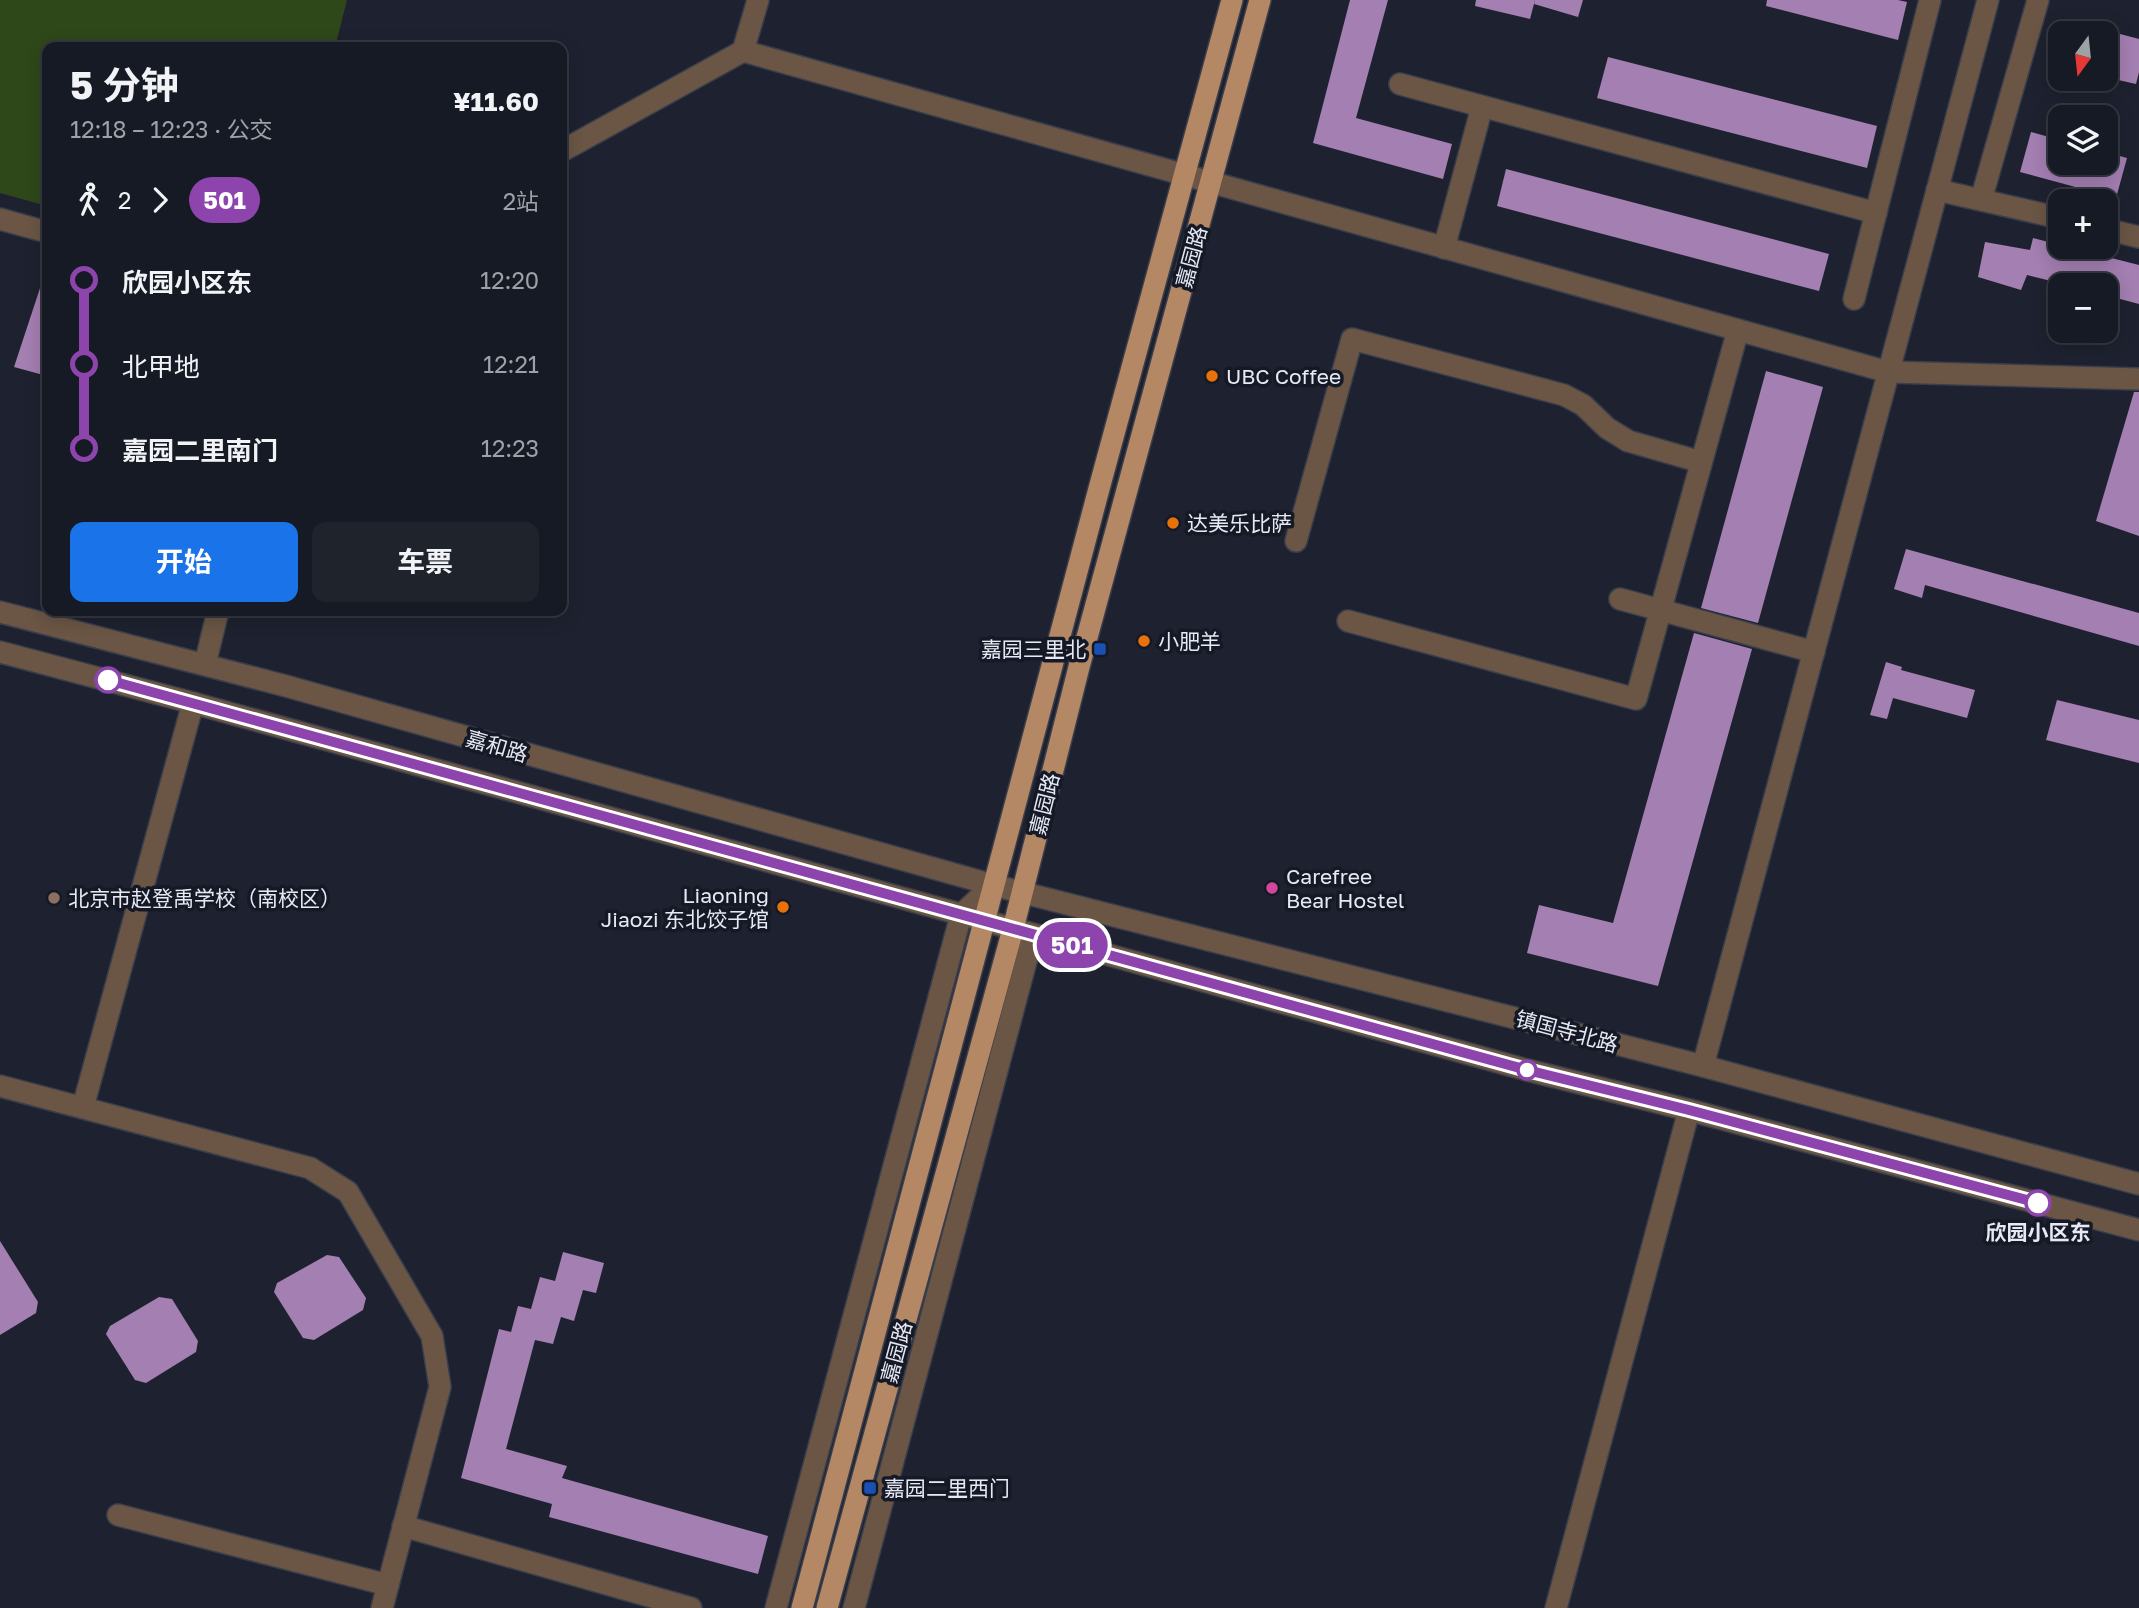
<!DOCTYPE html>
<html lang="zh">
<meta charset="utf-8">
<style>
:root{--surface:#161a24;--page:#1f232c;--text:#f1f3f6;--muted:#9ea1a6;--line:#353841;--accent:#1a73e8}
body{margin:0;font-family:"Golos Text","Noto Sans SC",sans-serif;background:var(--page);color:var(--text);height:100vh;display:flex;flex-direction:column;font-size:26px;white-space:nowrap}
*{box-sizing:border-box;margin:0}
p{font-size:23px;color:var(--muted)}
.icon{flex:none;width:38px;height:38px;fill:none;stroke:currentColor;stroke-width:2;stroke-linecap:round;stroke-linejoin:round}
.map{position:relative;flex:1;overflow:hidden}
.side{position:absolute;left:42px;top:42px;width:525px;height:574px;display:flex;flex-direction:column;background:var(--surface);border-radius:14px;box-shadow:0 4px 18px #0003,0 0 0 2px var(--line)}
.side>*{flex:none}
.badge{padding:0 14px;border-radius:23px;font-size:24px;line-height:46px}
.needle{width:46px;rotate:195deg}
.fabs{position:absolute;left:2048px;top:21px;display:grid;gap:14px}
.fabs a{display:grid;place-items:center;width:70px;height:70px;border-radius:14px;background:var(--surface);box-shadow:0 4px 18px #0003,0 0 0 2px var(--line);font-size:35px}
.map>.badge{position:absolute;translate:-50% -50%;box-shadow:0 0 0 4px #fff}
.legs{display:flex;align-items:center;gap:10px;height:77px;padding:0 28px;font-size:23px}
.legs p{margin-inline-start:auto}
.summary{display:flex;align-items:center;justify-content:space-between;height:119px;padding:0 28px}
h1{font-size:38px;font-weight:700;line-height:52px}
.cta{display:flex;gap:14px;margin-top:auto;padding:14px 28px}
.cta a{flex:1;height:80px;border-radius:14px;background:var(--accent);color:#fff;font-size:28px;font-weight:700;line-height:80px;text-align:center}
.cta a+a{background:var(--page);color:var(--text)}
ul{padding:0 28px;list-style:none}
li{display:flex;align-items:center;gap:24px;height:84px;font-size:26px}
li i{display:grid;place-items:center;width:10px;height:100%;margin:0 9px;background:currentColor}
li i::after{content:'';width:18px;height:18px;margin:-9px;border:5px solid;border-radius:50%;background:var(--surface)}
li p{margin-inline-start:auto}
li:first-child i{background:linear-gradient(#0000 50%,currentColor 0)}
li:last-child i{background:linear-gradient(currentColor 50%,#0000 0)}
.map>svg:first-child{display:block}
.green{fill:#2e481a}
.building{fill:#a47fb2}
.lines{fill:none;stroke-linecap:round;stroke-linejoin:round}
.minor-casing{stroke:#3a3e4b;stroke-width:24}
.major-casing{stroke:#3a3e4b;stroke-width:24}
.minor{stroke:#6b5645;stroke-width:21}
.major{stroke:#b48865;stroke-width:21}
.line-1-casing{stroke:#fff;stroke-width:16}
.line-1{stroke:#8e44ad;stroke-width:10}
.food-dot{fill:#e8710a;stroke:#151926;stroke-width:2.5}
.transit-dot{fill:#1a4fb4;stroke:#151926;stroke-width:2.5}
.stop-1-dot{fill:#fff;stroke:#8e44ad;stroke-width:3.5}
.hotel-dot{fill:#d1479c;stroke:#151926;stroke-width:2.5}
.education-dot{fill:#8d6e63;stroke:#151926;stroke-width:2.5}
.labels{text-anchor:middle;dominant-baseline:central;stroke-width:7;stroke-linejoin:round;paint-order:stroke}
.street-label{font-size:21px;fill:#e6e9f3;stroke:#151926}
.poi-label{font-size:21px;fill:#e6e9f3;stroke:#151926;text-anchor:start}
.stop-label{font-size:21px;font-weight:bold;fill:#e6e9f3;stroke:#151926}
</style>
<div class="map">
<svg width="2139" height="1608" viewBox="0 0 2139 1608">
<rect width="100%" height="100%" fill="#1e2230"/>
<path class="green" d="M0,0H347L335,47H47V206L0,193Z"/>
<g class="building">
<path d="M1350,0H1388L1356,118L1452,144L1443,179L1313,143Z"/>
<path d="M1476,0H1535L1530,19L1475,6Z"/>
<path d="M1535,0H1583L1578,17L1534,4Z"/>
<path d="M1767,0H1898L1907,2L1898,40L1766,6Z"/>
<path d="M2105,30L2139,39V72L2136,84L2105,77Z"/>
<path d="M1608,57L1877,126L1867,168L1597,98Z"/>
<path d="M2031,132L2060,140V163H2105V152L2127,158L2116,198L2020,172Z"/>
<path d="M1506,169L1829,254L1819,291L1497,206Z"/>
<path d="M2033,238L2060,245V247H2068L2139,265V304L2105,295V285H2067L2027,275L2021,290L1978,277L1985,242L2030,250Z"/>
<path d="M44,276L47,277V376L14,367Z"/>
<path d="M1766,371L1823,387L1758,623L1701,608Z"/>
<path d="M2134,392H2139V536L2096,521Z"/>
<path d="M1906,549L2139,613V646L1925,585L1922,598L1894,589Z"/>
<path d="M1694,633L1752,649L1658,986L1527,953L1539,905L1613,923Z"/>
<path d="M1886,662L1902,667L1901,670L1975,690L1967,718L1893,698L1887,719L1870,715Z"/>
<path d="M2057,700L2139,720V763L2046,740Z"/>
<path d="M0,1241L38,1302L36,1313L0,1335Z"/>
<path d="M563,1252L604,1263L596,1293L583,1290L574,1321L561,1317L553,1344L535,1340L506,1449L567,1466L562,1478L768,1536L758,1574L549,1517L552,1504L461,1478L499,1329L511,1332L518,1306L531,1309L540,1277L555,1281Z"/>
<path d="M327,1255L339,1257L366,1298L363,1310L314,1340L303,1338L274,1292L277,1283Z"/>
<path d="M159,1297L172,1299L198,1341L196,1352L146,1383L135,1380L106,1334L110,1326Z"/>
</g>
<g class="lines">
<g class="minor-casing">
<g id="minor">
<path d="M743,51L758,0"/>
<path d="M1400,84L1876,213"/>
<path d="M562,151L743,51L1888,372L2139,379"/>
<path d="M1937,190L2060,218"/>
<path d="M1981,200L2038,0"/>
<path d="M0,219L47,232"/>
<path d="M2105,229L2139,237"/>
<path d="M1444,248L1482,107"/>
<path d="M1854,299L1930,0"/>
<path d="M1296,541L1352,339L1564,395L1583,405L1607,428L1628,441L1701,462"/>
<path d="M1620,599L1814,652"/>
<path d="M0,612L286,686L993,885L1703,1066L2139,1184"/>
<path d="M1348,621L1636,699L1738,330"/>
<path d="M0,652L193,703L1527,1070L1689,1110L2139,1230"/>
<path d="M205,664L218,611"/>
<path d="M1703,1066L1988,0"/>
<path d="M0,1086L310,1168L348,1192L432,1336L440,1387L382,1608"/>
<path d="M83,1107L193,703"/>
<path d="M118,1515L388,1585"/>
<path d="M403,1526L691,1608"/>
<path d="M776,1608L961,915L993,885"/>
<path d="M854,1608L1033,935"/>
<path d="M1556,1608L1689,1110"/>
</g>
</g>
<g class="major-casing">
<g id="major">
<path d="M802,1608L1100,485L1232,0"/>
<path d="M827,1608L1013,929L1079,667L1260,0"/>
</g>
</g>
<use href="#minor" class="minor"/>
<use href="#major" class="major"/>
</g>
<g class="lines">
<g class="line-1-casing">
<path id="line-1" d="M108,680L1527,1070L1689,1110L2038,1203"/>
</g>
<use href="#line-1" class="line-1"/>
</g>
<g class="food-dot">
<circle cx="1212" cy="376" r="7"/>
<circle cx="1173" cy="523" r="7"/>
<circle cx="1144" cy="641" r="7"/>
<circle cx="783" cy="907" r="7"/>
</g>
<g class="transit-dot">
<rect x="1093" y="642" width="14" height="14" rx="3.5"/>
<rect x="863" y="1481" width="14" height="14" rx="3.5"/>
</g>
<g class="stop-1-dot">
<circle cx="108" cy="680" r="12"/>
<circle cx="1527" cy="1070" r="9"/>
<circle cx="2038" cy="1203" r="12"/>
</g>
<circle class="hotel-dot" cx="1272" cy="888" r="7"/>
<circle class="education-dot" cx="54" cy="898" r="7"/>
<g class="labels">
<g class="street-label">
<text transform="translate(1191 257) rotate(-75)">嘉园路</text>
<text transform="translate(497 746) rotate(16)">嘉和路</text>
<text transform="translate(1044 804) rotate(-76)">嘉园路</text>
<text transform="translate(1567 1031) rotate(15)">镇国寺北路</text>
<text transform="translate(896 1352) rotate(-75)">嘉园路</text>
</g>
<g class="poi-label">
<text x="1226" y="376">UBC Coffee</text>
<text x="1187" y="523">达美乐比萨</text>
<text x="1158" y="641">小肥羊</text>
<text x="1086" y="649" text-anchor="end">嘉园三里北</text>
<text x="1286" y="876">Carefree<tspan x="1286" dy="24">Bear Hostel</tspan></text>
<text x="769" y="895" text-anchor="end">Liaoning<tspan x="769" dy="24">Jiaozi 东北饺子馆</tspan></text>
<text x="68" y="898">北京市赵登禹学校（南校区）</text>
<text x="884" y="1488">嘉园二里西门</text>
</g>
<g class="stop-label">
<text x="2038" y="1232">欣园小区东</text>
</g>
</g>
</svg>
<div class="fabs">
<a><svg class="needle" viewBox="-14 -14 28 28"><path d="M0-13l5 13h-10z" fill="#e53935"/><path d="M0 13l5-13h-10z" fill="#9ea1a6"/></svg></a>
<a><svg class="icon" aria-label="layers" viewBox="0 0 24 24"><path d="M12 4l9 5-9 5-9-5zM3 14l9 5 9-5"/></svg></a>
<a>+</a>
<a>−</a>
</div>
<b class="badge" style="left:1072px;top:945px;background:#8e44ad;color:#fff">501</b>
<section class="side">
<div class="summary"><div><h1>5 分钟</h1><p>12:18 – 12:23 · 公交</p></div><b>¥11.60</b></div>
<div class="legs"><svg class="icon" aria-label="walk" viewBox="0 0 24 24"><circle cx="13" cy="4" r="2"/><path d="M13 8l-2 6 4 7M11 14l-3 7M7 12l3-4h3l4 4"/></svg>2<svg class="icon" aria-label="forward" viewBox="0 0 24 24"><path d="M9 5l7 7-7 7"/></svg><b class="badge" style="background:#8e44ad;color:#fff">501</b><p>2站</p></div>
<ul>
<li><i style="color:#8e44ad"></i><b>欣园小区东</b><p>12:20</p></li>
<li><i style="color:#8e44ad"></i><span>北甲地</span><p>12:21</p></li>
<li><i style="color:#8e44ad"></i><b>嘉园二里南门</b><p>12:23</p></li>
</ul>
<div class="cta"><a>开始</a><a>车票</a></div>
</section>
</div>
